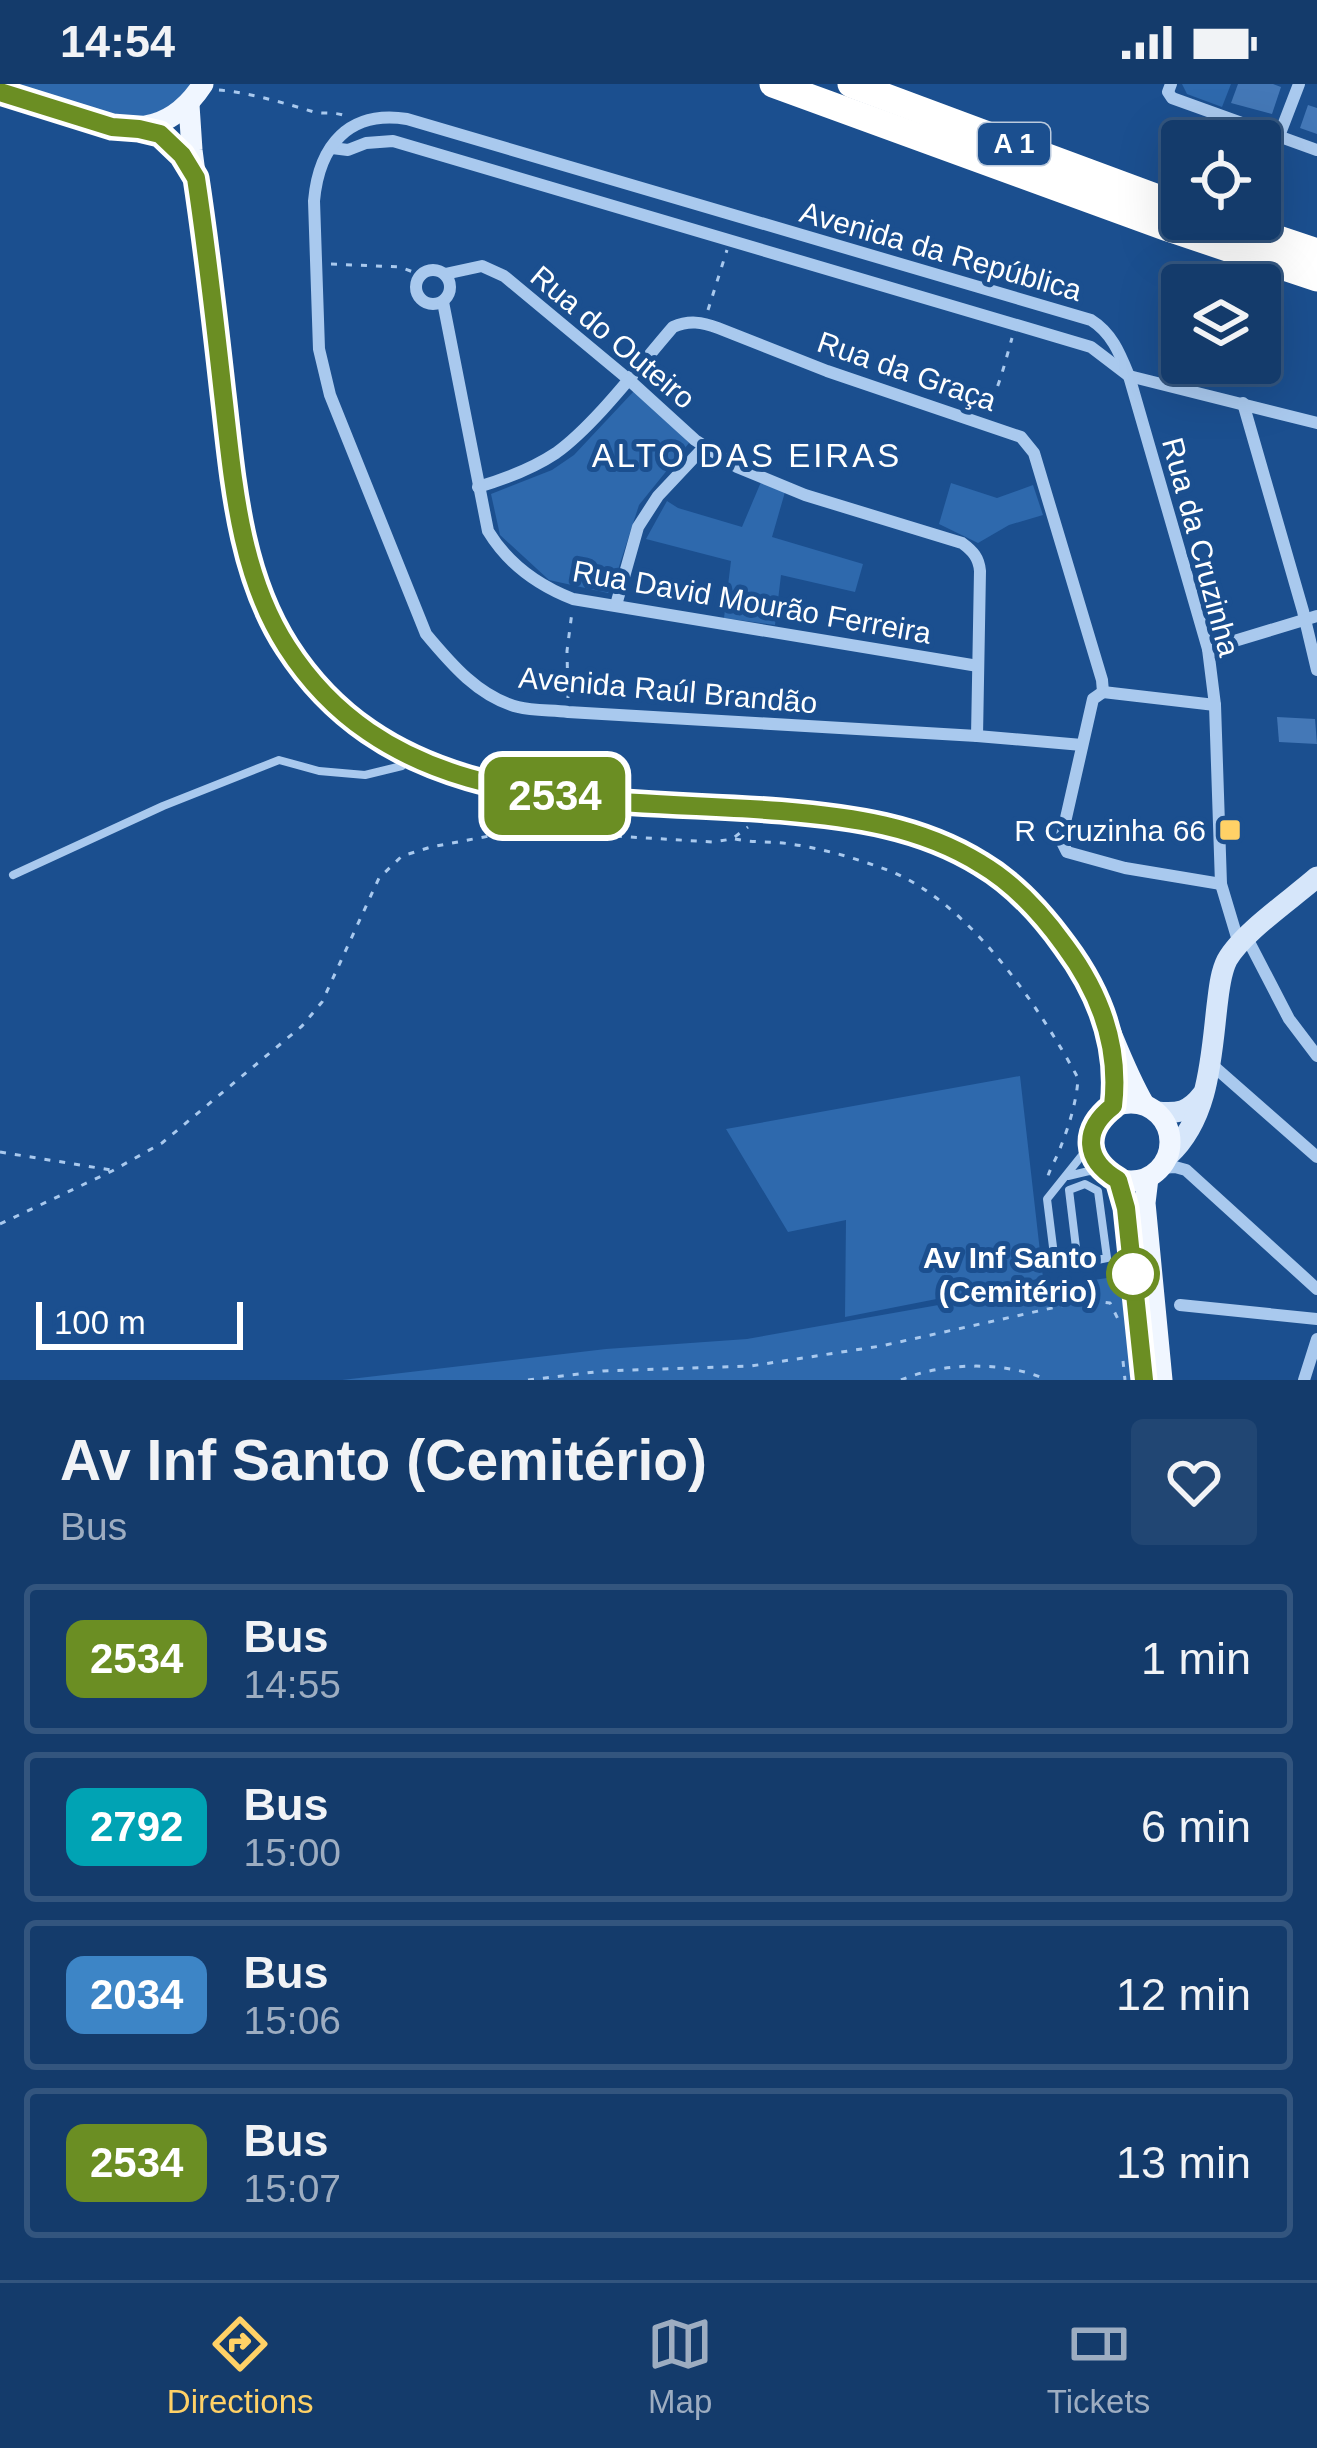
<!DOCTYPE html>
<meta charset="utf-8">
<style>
:root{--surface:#143b6b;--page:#214673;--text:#f1f3f6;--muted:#9dadc1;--line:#33557e;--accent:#ffd166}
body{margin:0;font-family:Helvetica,sans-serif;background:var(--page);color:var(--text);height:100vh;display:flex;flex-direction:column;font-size:45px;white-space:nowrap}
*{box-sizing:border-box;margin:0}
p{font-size:39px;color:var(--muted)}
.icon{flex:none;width:66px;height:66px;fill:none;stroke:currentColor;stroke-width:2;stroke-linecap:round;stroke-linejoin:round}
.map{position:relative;height:1296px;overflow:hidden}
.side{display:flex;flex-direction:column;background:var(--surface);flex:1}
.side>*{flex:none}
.badge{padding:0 24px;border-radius:18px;font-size:42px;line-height:78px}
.buttons{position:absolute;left:1161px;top:36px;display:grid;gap:24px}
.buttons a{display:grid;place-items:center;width:120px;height:120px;border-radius:12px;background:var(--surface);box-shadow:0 12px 48px #0002,0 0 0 3px var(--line);font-size:60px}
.scale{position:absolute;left:36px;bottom:30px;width:207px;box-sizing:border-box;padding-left:12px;border:6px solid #fff;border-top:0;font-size:33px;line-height:42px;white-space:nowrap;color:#fff;-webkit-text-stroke:9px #1b4f8f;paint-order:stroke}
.map>.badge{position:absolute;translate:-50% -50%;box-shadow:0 0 0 6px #fff}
.round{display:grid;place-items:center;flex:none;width:126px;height:126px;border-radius:12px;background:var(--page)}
.overview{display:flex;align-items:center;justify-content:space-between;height:204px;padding:0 60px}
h1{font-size:57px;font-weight:700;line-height:90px}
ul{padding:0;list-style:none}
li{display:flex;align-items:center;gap:36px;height:150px;margin:0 24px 18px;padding:0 36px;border:6px solid var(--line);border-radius:12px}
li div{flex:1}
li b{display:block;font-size:45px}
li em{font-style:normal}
li .badge{min-width:132px;font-weight:700;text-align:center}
.status{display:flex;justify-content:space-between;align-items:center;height:84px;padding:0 60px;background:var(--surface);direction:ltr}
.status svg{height:33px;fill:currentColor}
.tab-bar{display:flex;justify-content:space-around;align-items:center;height:168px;border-top:3px solid var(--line);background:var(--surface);font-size:33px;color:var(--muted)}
.tab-bar a{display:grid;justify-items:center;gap:6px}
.tab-bar .selected{color:var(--accent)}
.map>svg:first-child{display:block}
.green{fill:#2e69ad}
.building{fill:#4478b7}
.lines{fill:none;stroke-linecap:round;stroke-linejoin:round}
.path{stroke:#a9c9ee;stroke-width:3;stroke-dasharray:6 9;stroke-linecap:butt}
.lane{stroke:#a9c9ee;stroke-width:8}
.street{stroke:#a9c9ee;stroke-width:12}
.secondary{stroke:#d6e6fa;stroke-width:21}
.primary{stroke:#f0f6ff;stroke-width:21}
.highway{stroke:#fff;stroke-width:27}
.line-casing{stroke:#fff;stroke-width:27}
.line{stroke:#6b8e23;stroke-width:18}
.poi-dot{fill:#ffd166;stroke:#1b4f8f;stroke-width:4.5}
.stop-dot{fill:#fff;stroke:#6b8e23;stroke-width:6}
.labels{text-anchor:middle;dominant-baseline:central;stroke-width:10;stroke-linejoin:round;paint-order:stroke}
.shield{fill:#1b4f8f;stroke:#bbcadd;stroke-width:3}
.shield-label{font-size:27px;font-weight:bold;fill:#fff}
.street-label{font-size:30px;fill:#fff;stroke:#1b4f8f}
.poi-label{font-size:30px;fill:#fff;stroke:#1b4f8f;text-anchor:end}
.stop-label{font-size:30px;font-weight:bold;fill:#fff;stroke:#1b4f8f;text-anchor:end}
.neighbourhood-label{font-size:33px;letter-spacing:3px;fill:#fff;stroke:#1b4f8f}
</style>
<div class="status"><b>14:54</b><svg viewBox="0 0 49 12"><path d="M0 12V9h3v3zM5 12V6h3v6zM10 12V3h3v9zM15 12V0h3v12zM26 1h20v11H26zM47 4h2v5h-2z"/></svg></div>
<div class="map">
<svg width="1317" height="1296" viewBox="0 0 1317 1296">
<rect width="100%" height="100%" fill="#1b4f8f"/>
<g class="green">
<path d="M0,0H194C144,65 62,20 0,0Z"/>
<path d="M1182,0H1231L1222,23L1187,10Z"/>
<path d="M635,306L689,359L639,421L613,501L608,509L549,496L500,451L491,410L552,386L574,371Z"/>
<path d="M761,398L785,408L772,453L863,480L855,508L781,491L775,541L724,534L731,477L646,455L667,417L678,424L742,443Z"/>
<path d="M951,399L997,414L1033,401L1043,431L1009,441L978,459L939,440Z"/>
<path d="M1020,992L1043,1194L845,1233L846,1136L788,1148L726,1045Z"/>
<path d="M1120,1192L1131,1296H342L606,1265L747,1255L978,1214Z"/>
</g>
<g class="building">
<path d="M1238,0H1273L1281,3L1272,30L1231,19Z"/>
<path d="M1308,21L1317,24V50L1300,44Z"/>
<path d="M1277,633L1315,635L1317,660L1279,658Z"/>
</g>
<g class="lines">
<g class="path">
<path d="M219,6C251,9 284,19 314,28C324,30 333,28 343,31"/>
<path d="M331,180L400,183L421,191"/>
<path d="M708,226L727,166"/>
<path d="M985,329C998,309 1005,278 1012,254"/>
<path d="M568,614L567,567L572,528"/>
<path d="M735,755C753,759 772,757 790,760C820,764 851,773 879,783C964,810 1037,919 1078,994C1077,1016 1069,1042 1061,1062C1056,1076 1049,1085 1046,1099"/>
<path d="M0,1068L111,1086"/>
<path d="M0,1140L112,1087L162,1059L302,942L322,918L379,794L402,772L431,763L500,750L530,747L713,758L732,755L748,743"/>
<path d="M1123,1277L1125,1296"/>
<path d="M528,1296L603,1287L751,1282L881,1262L1088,1216L1110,1219L1119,1237"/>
<path d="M901,1296C943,1278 1007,1277 1047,1296"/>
</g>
<g class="lane">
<path d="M13,791L163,722L279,676L319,687L365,691L402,682L408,673"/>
<path d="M1068,1092L1089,1087L1104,1088"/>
<path d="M1078,1180L1069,1106L1085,1100L1098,1107L1107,1174L1078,1180L1055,1179L1047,1115L1091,1060"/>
</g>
<g class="street">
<path d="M1171,0L1168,8L1172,14L1317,66"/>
<path d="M1279,52L1299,0"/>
<path d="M332,64L348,66L366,59L393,57L1091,263L1129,292L1317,339"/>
<circle cx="433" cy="203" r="17"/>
<path d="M445,190L482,182L504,192L628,295L695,356L737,383L805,411L962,459C973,467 979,474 980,487L977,652"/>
<path d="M443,218L488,447C508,480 537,501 573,515L978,582"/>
<path d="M1243,319L1303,527L1317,586"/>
<path d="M478,403C505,395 532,385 556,369C595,341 640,281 673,243C689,236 702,238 718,244L827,287L1021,353L1034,369L1102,596L1103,608L1093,615L1061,756L1067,768L1125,784L1221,800"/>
<path d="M616,521L638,443L658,412L705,362"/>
<path d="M1208,565L1317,532"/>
<path d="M1103,608L1215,621"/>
<path d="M1082,661L977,652L568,628C552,626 533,627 518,623C479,613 451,580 426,550L330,311L319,265L314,117C319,61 349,26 407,35L1091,236C1112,249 1120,270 1129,292L1208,565L1215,621L1221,800L1239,860"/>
<path d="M1247,854L1289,935L1317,972"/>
<path d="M1210,979L1317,1073"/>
<path d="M1161,1084L1175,1083L1186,1086L1317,1205"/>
<path d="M1180,1221L1317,1235"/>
<path d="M1304,1296L1317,1255"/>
</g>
<g class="secondary">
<path d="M1157,1028C1178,1030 1189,1028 1202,1011"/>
<path d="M1169,1071C1209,1034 1211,974 1217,922C1219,907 1220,890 1227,876C1242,849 1292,815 1317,793"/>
</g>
<g class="primary">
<path d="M0,8C24,16 48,23 72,31C126,48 168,54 203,0"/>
<path d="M189,21L192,66L241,442C248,472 255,502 269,529C306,606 382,673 466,695C557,719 653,719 747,725C828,729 914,736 984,781C1032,812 1070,861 1095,912C1112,948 1124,986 1144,1020"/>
<path d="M139,45C168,52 177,64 193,88"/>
<circle cx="1131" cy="1058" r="39"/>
<path d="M1148,1094L1145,1119L1162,1296"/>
<path d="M1118,1096L1126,1124L1144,1296"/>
</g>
<g class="highway">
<path d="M773,0L1168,144L1317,194"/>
<path d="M851,0L1182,123"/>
<path d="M1218,135L1317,168"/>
</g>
</g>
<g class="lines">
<g class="line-casing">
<path id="line" d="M0,8L112,43L139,45L160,50L182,71L196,94C207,166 215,238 223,310C233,395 239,489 287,563C397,734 605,713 781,727C851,733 920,742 981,780C1015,800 1042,830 1065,862C1100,909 1120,963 1113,1022C1082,1046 1084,1076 1118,1096L1126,1124L1144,1296"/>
</g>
<use href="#line" class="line"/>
</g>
<rect class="poi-dot" x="1218" y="734" width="24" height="24" rx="6"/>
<circle class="stop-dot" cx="1133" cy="1190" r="24"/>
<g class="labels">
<rect class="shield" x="978" y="39" width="72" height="42" rx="9"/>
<g class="shield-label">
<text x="1014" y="60">A 1</text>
</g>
<g class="street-label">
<text transform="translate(941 167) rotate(16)">Avenida da República</text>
<text transform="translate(613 253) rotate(40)">Rua do Outeiro</text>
<text transform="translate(907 287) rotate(19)">Rua da Graça</text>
<text transform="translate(1201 463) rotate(75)">Rua da Cruzinha</text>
<text transform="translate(752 518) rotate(10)">Rua David Mourão Ferreira</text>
<text transform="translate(668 606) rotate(5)">Avenida Raúl Brandão</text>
</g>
<g class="poi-label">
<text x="1206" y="746">R Cruzinha 66</text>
</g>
<g class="stop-label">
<text x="1097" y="1173">Av Inf Santo<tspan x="1097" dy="34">(Cemitério)</tspan></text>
</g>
<g class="neighbourhood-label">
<text x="747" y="371">ALTO DAS EIRAS</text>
</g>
</g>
</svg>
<div class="buttons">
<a><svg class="icon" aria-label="locate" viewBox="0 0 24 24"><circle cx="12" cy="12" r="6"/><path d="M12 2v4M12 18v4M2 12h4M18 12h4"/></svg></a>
<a><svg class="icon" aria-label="layers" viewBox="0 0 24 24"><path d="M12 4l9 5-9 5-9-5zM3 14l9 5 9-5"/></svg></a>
</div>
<div class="scale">100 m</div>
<b class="badge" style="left:555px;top:712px;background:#6b8e23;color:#fff">2534</b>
</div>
<section class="side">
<div class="overview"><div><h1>Av Inf Santo (Cemitério)</h1><p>Bus</p></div><a class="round"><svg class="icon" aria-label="heart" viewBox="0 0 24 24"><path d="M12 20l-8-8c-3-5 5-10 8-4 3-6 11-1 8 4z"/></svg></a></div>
<ul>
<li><span class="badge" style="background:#6b8e23;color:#fff">2534</span><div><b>Bus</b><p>14:55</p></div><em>1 min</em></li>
<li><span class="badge" style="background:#00a3b4;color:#fff">2792</span><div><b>Bus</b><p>15:00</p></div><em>6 min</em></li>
<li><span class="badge" style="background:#3d85c6;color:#fff">2034</span><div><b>Bus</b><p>15:06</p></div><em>12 min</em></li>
<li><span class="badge" style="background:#6b8e23;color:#fff">2534</span><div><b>Bus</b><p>15:07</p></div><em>13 min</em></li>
</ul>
</section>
<nav class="tab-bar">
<a class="selected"><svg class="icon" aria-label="directions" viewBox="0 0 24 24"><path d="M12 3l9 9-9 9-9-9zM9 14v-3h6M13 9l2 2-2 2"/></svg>Directions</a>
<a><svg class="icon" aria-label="map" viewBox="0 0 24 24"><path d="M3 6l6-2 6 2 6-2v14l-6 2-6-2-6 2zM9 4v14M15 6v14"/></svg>Map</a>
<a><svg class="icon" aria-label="tickets" viewBox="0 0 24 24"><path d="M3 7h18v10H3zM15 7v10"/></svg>Tickets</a>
</nav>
